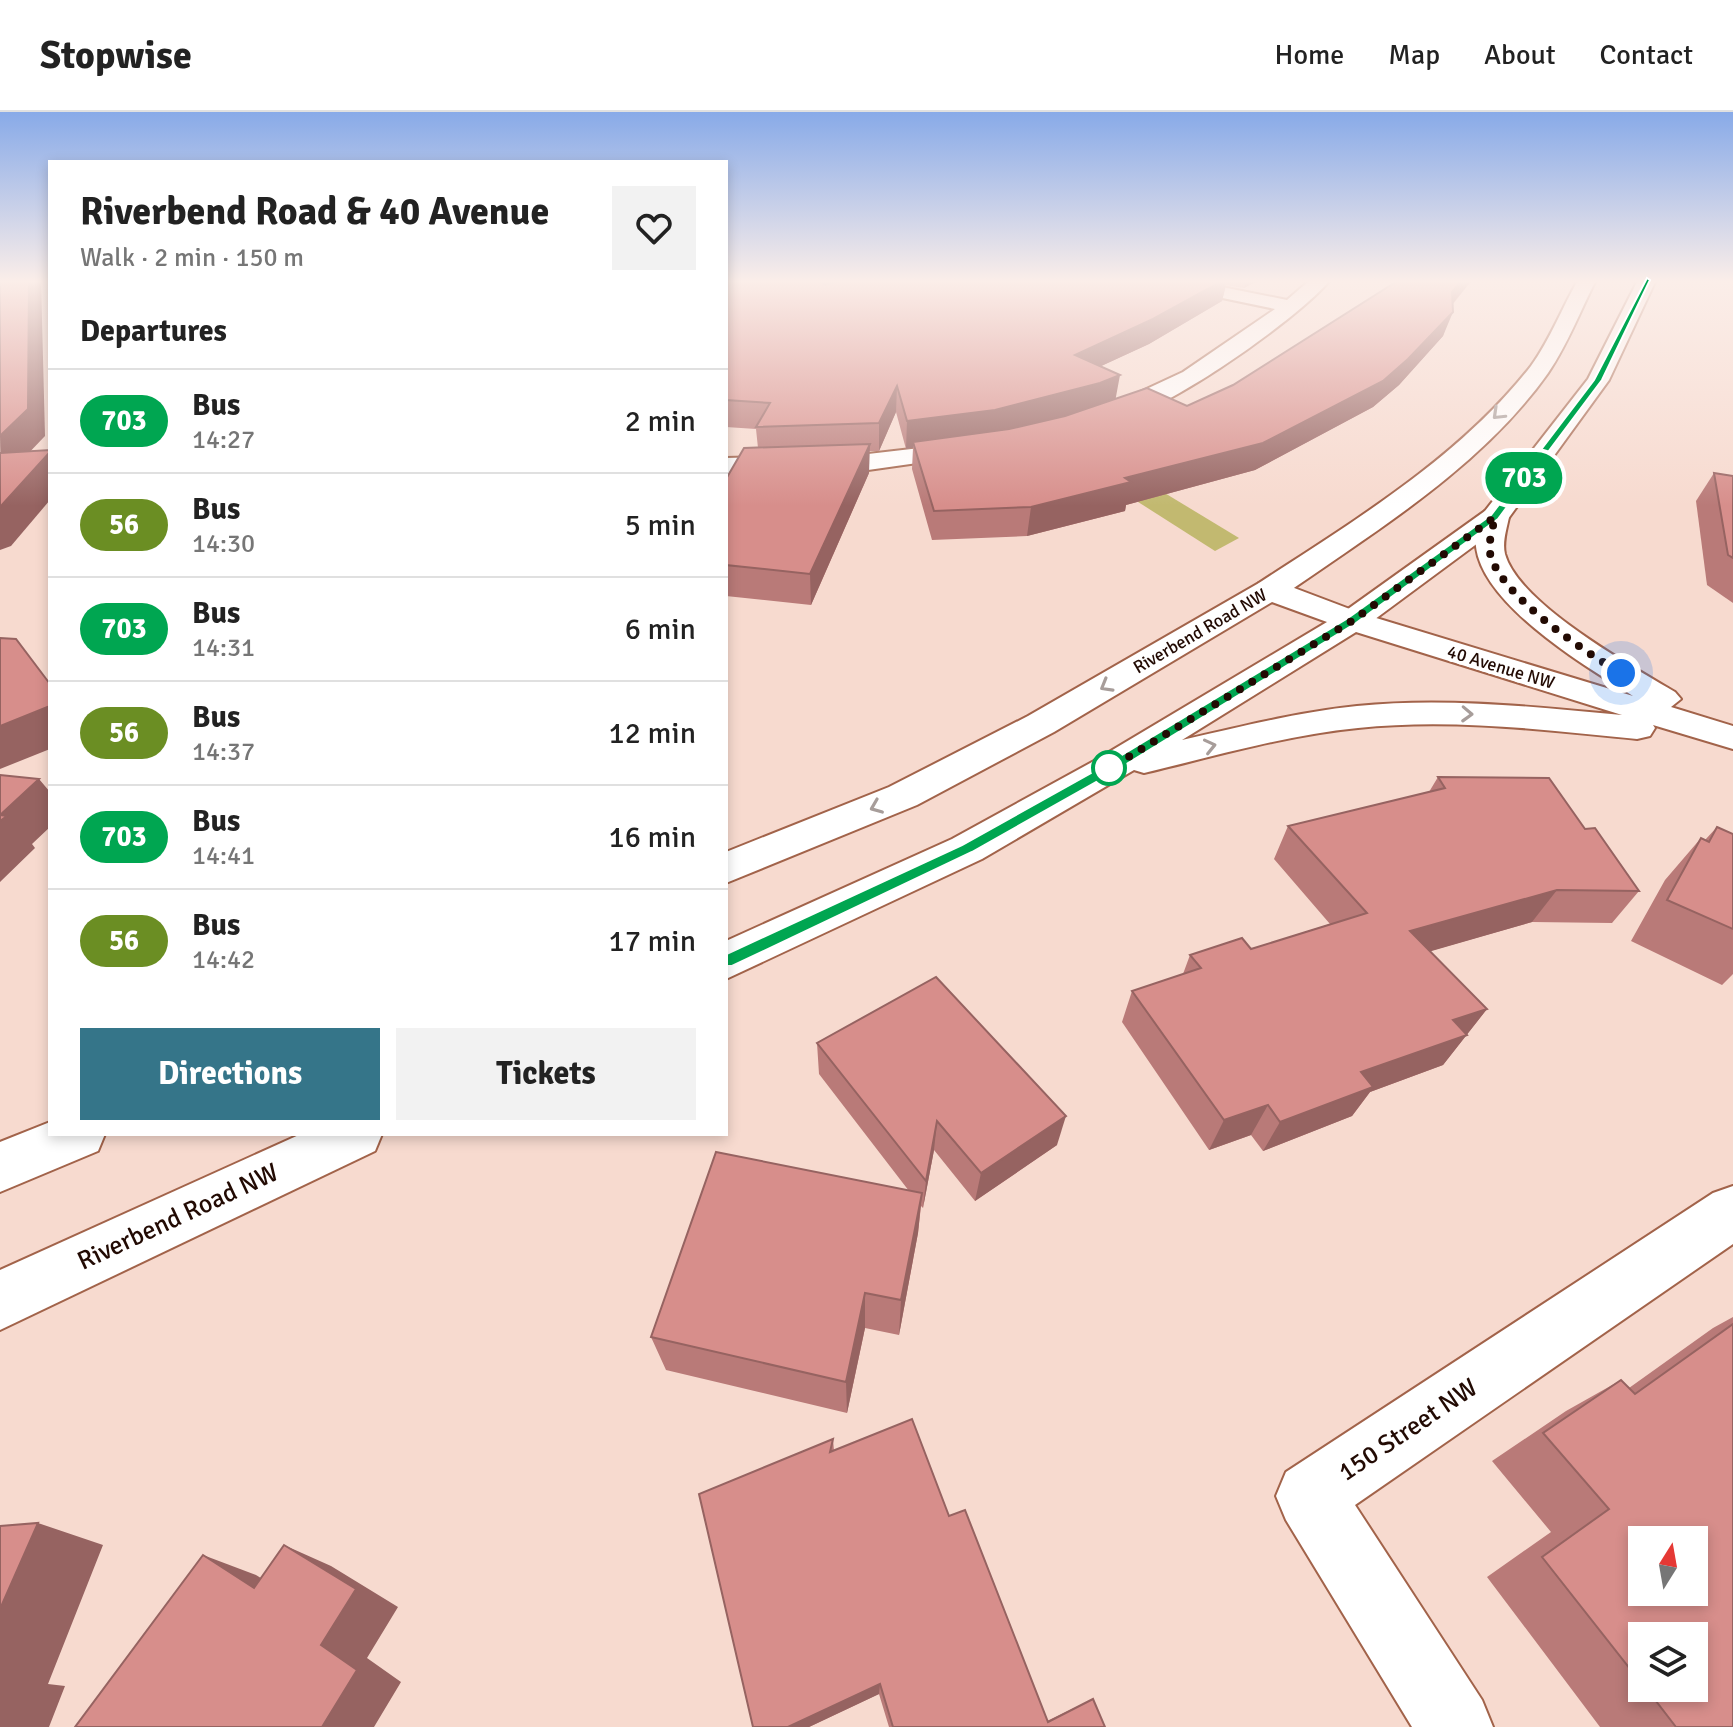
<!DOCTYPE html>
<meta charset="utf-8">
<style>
:root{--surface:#fff;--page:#f2f2f2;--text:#222;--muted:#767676;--line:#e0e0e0;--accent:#357589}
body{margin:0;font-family:Signika,sans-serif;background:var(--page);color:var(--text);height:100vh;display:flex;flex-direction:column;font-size:30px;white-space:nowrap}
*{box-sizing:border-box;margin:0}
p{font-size:26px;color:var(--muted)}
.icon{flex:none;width:44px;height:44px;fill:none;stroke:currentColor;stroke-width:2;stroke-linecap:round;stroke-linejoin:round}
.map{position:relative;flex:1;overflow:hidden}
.panel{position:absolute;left:48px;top:48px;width:680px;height:976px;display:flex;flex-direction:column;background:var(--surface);border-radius:0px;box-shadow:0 4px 12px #0003}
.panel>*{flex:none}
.badge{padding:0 16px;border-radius:26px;font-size:28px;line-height:52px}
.needle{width:52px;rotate:11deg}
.tools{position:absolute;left:1628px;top:1414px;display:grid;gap:16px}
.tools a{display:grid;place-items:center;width:80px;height:80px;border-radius:0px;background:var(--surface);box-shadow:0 4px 12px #0003;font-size:40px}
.you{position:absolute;width:40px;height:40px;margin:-20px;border:6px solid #fff;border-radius:50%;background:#1a73e8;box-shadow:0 0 0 12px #1a73e833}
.map>.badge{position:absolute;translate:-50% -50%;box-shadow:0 0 0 4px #fff}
h2{padding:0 32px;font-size:30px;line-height:72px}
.round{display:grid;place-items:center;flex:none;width:84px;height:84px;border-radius:0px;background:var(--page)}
.headline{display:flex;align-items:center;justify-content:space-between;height:136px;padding:0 32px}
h1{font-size:38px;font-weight:700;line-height:60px}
.action{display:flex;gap:16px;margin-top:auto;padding:16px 32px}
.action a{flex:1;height:92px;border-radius:0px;background:var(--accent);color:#fff;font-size:32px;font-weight:700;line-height:92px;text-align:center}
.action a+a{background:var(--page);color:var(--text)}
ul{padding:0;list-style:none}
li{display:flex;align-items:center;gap:24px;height:104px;padding:0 32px;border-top:2px solid var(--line)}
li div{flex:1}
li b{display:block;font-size:30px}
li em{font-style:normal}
li .badge{min-width:88px;font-weight:700;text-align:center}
header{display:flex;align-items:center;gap:48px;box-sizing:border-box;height:112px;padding:0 40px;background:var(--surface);border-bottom:2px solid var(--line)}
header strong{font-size:38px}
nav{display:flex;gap:44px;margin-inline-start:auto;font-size:28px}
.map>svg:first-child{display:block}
.green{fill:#c2b970}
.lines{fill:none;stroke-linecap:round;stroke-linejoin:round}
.minor-casing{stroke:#a2634a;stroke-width:4}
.tertiary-casing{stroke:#a2634a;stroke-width:4}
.secondary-casing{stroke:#a2634a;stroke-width:4}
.minor{fill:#fff;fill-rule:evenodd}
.tertiary{fill:#fff;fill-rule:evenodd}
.secondary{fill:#fff;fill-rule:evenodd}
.wall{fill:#b97a78;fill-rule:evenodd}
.shaded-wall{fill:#966361}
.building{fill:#d78e8b;stroke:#966361;stroke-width:2;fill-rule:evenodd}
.oneway{stroke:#a79d9a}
.line{fill:#00a651;stroke:#fff;stroke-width:2}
.walk{stroke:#220a03;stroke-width:8;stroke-dasharray:0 14.4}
.stop-dot{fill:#fff;stroke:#00a651;stroke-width:4}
.labels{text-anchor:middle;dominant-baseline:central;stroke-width:7;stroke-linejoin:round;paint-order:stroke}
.far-street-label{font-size:18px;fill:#220a03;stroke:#fff}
.near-street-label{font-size:26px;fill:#220a03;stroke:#fff}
</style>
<header>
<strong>Stopwise</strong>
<nav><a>Home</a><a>Map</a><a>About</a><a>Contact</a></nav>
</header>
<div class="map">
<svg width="1733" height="1615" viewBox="0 0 1733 1615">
<rect width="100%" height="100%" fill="#f7dacf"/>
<path class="green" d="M1092,337L1239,426L1215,439L1066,344Z"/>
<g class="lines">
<g class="minor-casing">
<g id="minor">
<path d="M1151,168H1187L1287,188L1310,168H1330C1302,204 1140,321 1097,310L1093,305L1097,300L1183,260L1275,197L1160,173Z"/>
<path d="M972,330L981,332L984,337L981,342L868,358L726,362V346L868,342Z"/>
<path d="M1733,1074V1132L1355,1393L1482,1588L1493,1615H1412L1286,1408L1276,1384L1286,1360L1713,1081Z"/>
</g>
</g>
<g class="tertiary-casing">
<g id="tertiary">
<path d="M1578,168H1596C1580,199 1568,232 1548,261C1481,356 1375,419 1281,485L1270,487L1259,485L1255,478L1259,471C1355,408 1459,346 1531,254C1550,228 1562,196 1578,168Z"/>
<path d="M1638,168H1656L1609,268L1505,411L1363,516L1352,519L1341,516L1336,509L1341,502L1485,399L1588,267Z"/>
</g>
</g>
<g class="secondary-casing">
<g id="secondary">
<path d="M1495,397L1505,399L1509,405C1507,416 1502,430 1505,442C1519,492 1631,554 1675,580L1681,587L1671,595L1733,614V637L1653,613L1655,616L1650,624L1637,627C1545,618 1451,606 1358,616C1286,623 1215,644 1144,661L1134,658L982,747L726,867V829L952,727L1094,649L1327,510L1272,490L1054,620L917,693L726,771V740L889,675L1028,604L1259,471L1270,469L1281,471L1363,502L1633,584C1586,554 1437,469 1485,399ZM1356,520L1622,603C1534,595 1445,585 1357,594C1298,600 1240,615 1182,628Z"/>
<path d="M50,1010V1022H105L98,1039L0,1080V1030Z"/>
<path d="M301,1022H382L375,1039L0,1218V1158Z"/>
</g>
</g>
<use href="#minor" class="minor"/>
<use href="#tertiary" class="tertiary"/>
<use href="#secondary" class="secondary"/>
</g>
<g class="wall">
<path d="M726,168H1259L1244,176L1226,173L1222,189L1149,232L1101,254L1116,287L1187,294L1233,273L1399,168H1472L1453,192L1443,224L1399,273L1373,295L1255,358L1126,393L1125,399L1027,424L932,428L912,357L913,336L906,337L896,300L879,339H869V361L811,493L726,484V367L758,336L756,317L726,315Z"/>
<path d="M1714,361L1733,364V491L1707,473L1696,389Z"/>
<path d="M1438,665L1585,717L1639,779L1612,811L1532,810L1430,839L1487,897L1443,953L1370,980L1352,1004L1263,1039L1251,1023L1209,1038L1122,910L1132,879L1183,862L1190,843L1251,837L1330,812L1274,747L1288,714L1429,680Z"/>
<path d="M1717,715L1733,722V862L1722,873L1631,829L1665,768L1701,726L1705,728Z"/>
<path d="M817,931L1057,1033L975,1089L934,1038L923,1096L921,1094L918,1121L899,1223L865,1216L847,1301L666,1258L651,1225L909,1079L819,962Z"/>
<path d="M1733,1205V1615H1600L1487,1465L1551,1420L1492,1349L1566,1299L1621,1268L1629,1276L1713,1216ZM1642,1524L1694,1576H1642Z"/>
<path d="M833,1327L834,1339L949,1404L1047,1609L1093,1587L1105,1615H889L879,1582L809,1615H753Z"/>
</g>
<g class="shaded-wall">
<path d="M29,168H41L45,324L1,370L0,324Z"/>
<path d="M814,168H855L819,181Z"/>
<path d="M1224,168H1227L1222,189L1149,232L1071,268L1075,243Z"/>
<path d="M1246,168H1259L1244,176Z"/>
<path d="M1462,168H1472L1443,203L1452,180Z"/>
<path d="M1453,200L1443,224L1399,273L1373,295L1255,358L1126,393L1125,399L1027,424L1031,395L1125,366Z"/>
<path d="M1120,263L1115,290L993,325L913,330V336L906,337L907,309Z"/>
<path d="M897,274L896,300L879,339V311Z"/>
<path d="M870,332L869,361L811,493L810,462Z"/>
<path d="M50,340V388L11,434L0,438V395Z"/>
<path d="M50,594V637L0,657V614Z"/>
<path d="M39,667L50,680V715L32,732L35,736L0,770V703Z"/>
<path d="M1557,778L1532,810L1390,851L1410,819Z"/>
<path d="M1487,897L1443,953L1370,980L1352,1004L1263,1039L1280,1010L1361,960L1453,908Z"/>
<path d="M1268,993L1251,1023L1209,1038L1224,1008Z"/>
<path d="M1066,1004L1057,1033L975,1089L981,1061Z"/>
<path d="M937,1009L934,1038L923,1096L926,1069Z"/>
<path d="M922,1081L918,1121L899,1223L901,1188Z"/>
<path d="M865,1181V1216L847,1301L846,1270Z"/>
<path d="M38,1411L103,1433L48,1572L65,1574L49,1615H0V1497Z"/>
<path d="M284,1433L331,1454L398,1495L367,1546L401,1570L374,1615H322L321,1533Z"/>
<path d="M203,1443L256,1463L304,1493L254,1476Z"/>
<path d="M880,1572L879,1582L809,1615H788Z"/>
</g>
<g class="building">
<path d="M0,168H29L28,297L0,324Z"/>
<path d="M726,168H817L825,173L841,168H1224L1153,207L1075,243L1120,263L1100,271L995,298L907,309L897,274L879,311L756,315L770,291L726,288Z"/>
<path d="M1399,168H1462L1452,180L1453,200L1408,247L1383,269L1263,331L1125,366L1131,370L1031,395L934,399L913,330L1009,317L1065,304L1147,276L1187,294L1233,273Z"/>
<path d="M870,332L810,462L726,453V367L744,336Z"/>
<path d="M50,338V340L0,395V341Z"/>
<path d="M1714,361L1733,364V446L1728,443Z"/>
<path d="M0,526L16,527L50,572V594L0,614Z"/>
<path d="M0,663L39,667L0,703L7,704L0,709Z"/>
<path d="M1438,665L1549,666L1585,717L1595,716L1639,779L1557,778L1410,819L1487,897L1453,908L1467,923L1361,960L1373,975L1280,1010L1268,993L1224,1008L1132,879L1201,856L1190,843L1242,826L1251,837L1367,801L1288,714L1445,676Z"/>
<path d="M1717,715L1733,722V817L1667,788L1701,726L1709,730Z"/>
<path d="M936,865L1066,1004L981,1061L937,1009L926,1069L817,931Z"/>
<path d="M716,1040L922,1081L901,1188L865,1181L846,1270L651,1225Z"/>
<path d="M1733,1212V1615H1676L1646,1576H1694V1524H1642V1572L1542,1445L1609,1397L1543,1321L1621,1268L1635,1282ZM1642,1428H1694V1480H1642Z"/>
<path d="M912,1307L949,1404L965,1398L1048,1610L1093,1587L1105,1615H893L880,1572L788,1615H753L699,1382L833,1327L830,1340Z"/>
<path d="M38,1411L0,1497V1414Z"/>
<path d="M284,1433L356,1477L321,1533L357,1558L322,1615H75L203,1443L254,1476Z"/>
</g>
<defs><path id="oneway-chevron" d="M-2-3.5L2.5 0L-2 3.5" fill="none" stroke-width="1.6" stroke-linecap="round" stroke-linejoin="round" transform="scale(2)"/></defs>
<g class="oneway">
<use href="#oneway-chevron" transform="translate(1498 302) rotate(136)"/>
<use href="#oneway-chevron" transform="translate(1106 574) rotate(150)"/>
<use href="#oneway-chevron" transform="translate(1467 602) rotate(2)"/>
<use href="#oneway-chevron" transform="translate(1210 634) rotate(-13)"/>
<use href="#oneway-chevron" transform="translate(876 695) rotate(158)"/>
</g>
<linearGradient id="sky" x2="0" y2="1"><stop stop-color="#88aae8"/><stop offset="0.43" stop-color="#fbeee9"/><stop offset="1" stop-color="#fbeee9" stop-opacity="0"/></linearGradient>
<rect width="1733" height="394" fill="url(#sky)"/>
<path class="line" d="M1647,166L1650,168L1602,268L1498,407L1356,511L1112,661L972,740L732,854H720V845L962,733L1102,655L1348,506L1491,403L1594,268Z"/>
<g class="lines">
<path class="walk" d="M1109,656L1107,658L1352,509L1495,405C1493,415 1488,431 1490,441C1498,482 1586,541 1621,561"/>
</g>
<circle class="stop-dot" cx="1109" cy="656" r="16"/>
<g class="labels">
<g class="far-street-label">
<text transform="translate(1200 519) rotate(-30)">Riverbend Road NW</text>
<text transform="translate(1501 555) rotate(17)">40 Avenue NW</text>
</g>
<g class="near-street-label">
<text transform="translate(178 1105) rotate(-25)">Riverbend Road NW</text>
<text transform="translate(1408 1318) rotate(-34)">150 Street NW</text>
</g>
</g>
</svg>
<div class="tools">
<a><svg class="needle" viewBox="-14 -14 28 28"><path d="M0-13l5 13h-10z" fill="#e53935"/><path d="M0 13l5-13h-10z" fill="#767676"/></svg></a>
<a><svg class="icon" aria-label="layers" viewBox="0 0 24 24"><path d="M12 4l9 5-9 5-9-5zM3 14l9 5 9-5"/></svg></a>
</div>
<div class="you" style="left:1621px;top:561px"></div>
<b class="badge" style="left:1524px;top:366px;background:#00a651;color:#fff">703</b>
<section class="panel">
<div class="headline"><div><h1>Riverbend Road &amp; 40 Avenue</h1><p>Walk · 2 min · 150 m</p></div><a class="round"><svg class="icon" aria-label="heart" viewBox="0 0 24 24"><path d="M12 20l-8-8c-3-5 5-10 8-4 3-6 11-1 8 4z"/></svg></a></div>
<h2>Departures</h2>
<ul>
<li><span class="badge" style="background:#00a651;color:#fff">703</span><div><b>Bus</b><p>14:27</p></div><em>2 min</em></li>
<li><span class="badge" style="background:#6b8e23;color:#fff">56</span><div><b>Bus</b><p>14:30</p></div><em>5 min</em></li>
<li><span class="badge" style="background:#00a651;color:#fff">703</span><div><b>Bus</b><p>14:31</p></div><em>6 min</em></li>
<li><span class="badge" style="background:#6b8e23;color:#fff">56</span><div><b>Bus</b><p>14:37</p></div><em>12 min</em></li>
<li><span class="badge" style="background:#00a651;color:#fff">703</span><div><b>Bus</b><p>14:41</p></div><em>16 min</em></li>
<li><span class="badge" style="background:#6b8e23;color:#fff">56</span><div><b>Bus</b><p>14:42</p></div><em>17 min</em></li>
</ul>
<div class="action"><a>Directions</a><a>Tickets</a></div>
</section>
</div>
